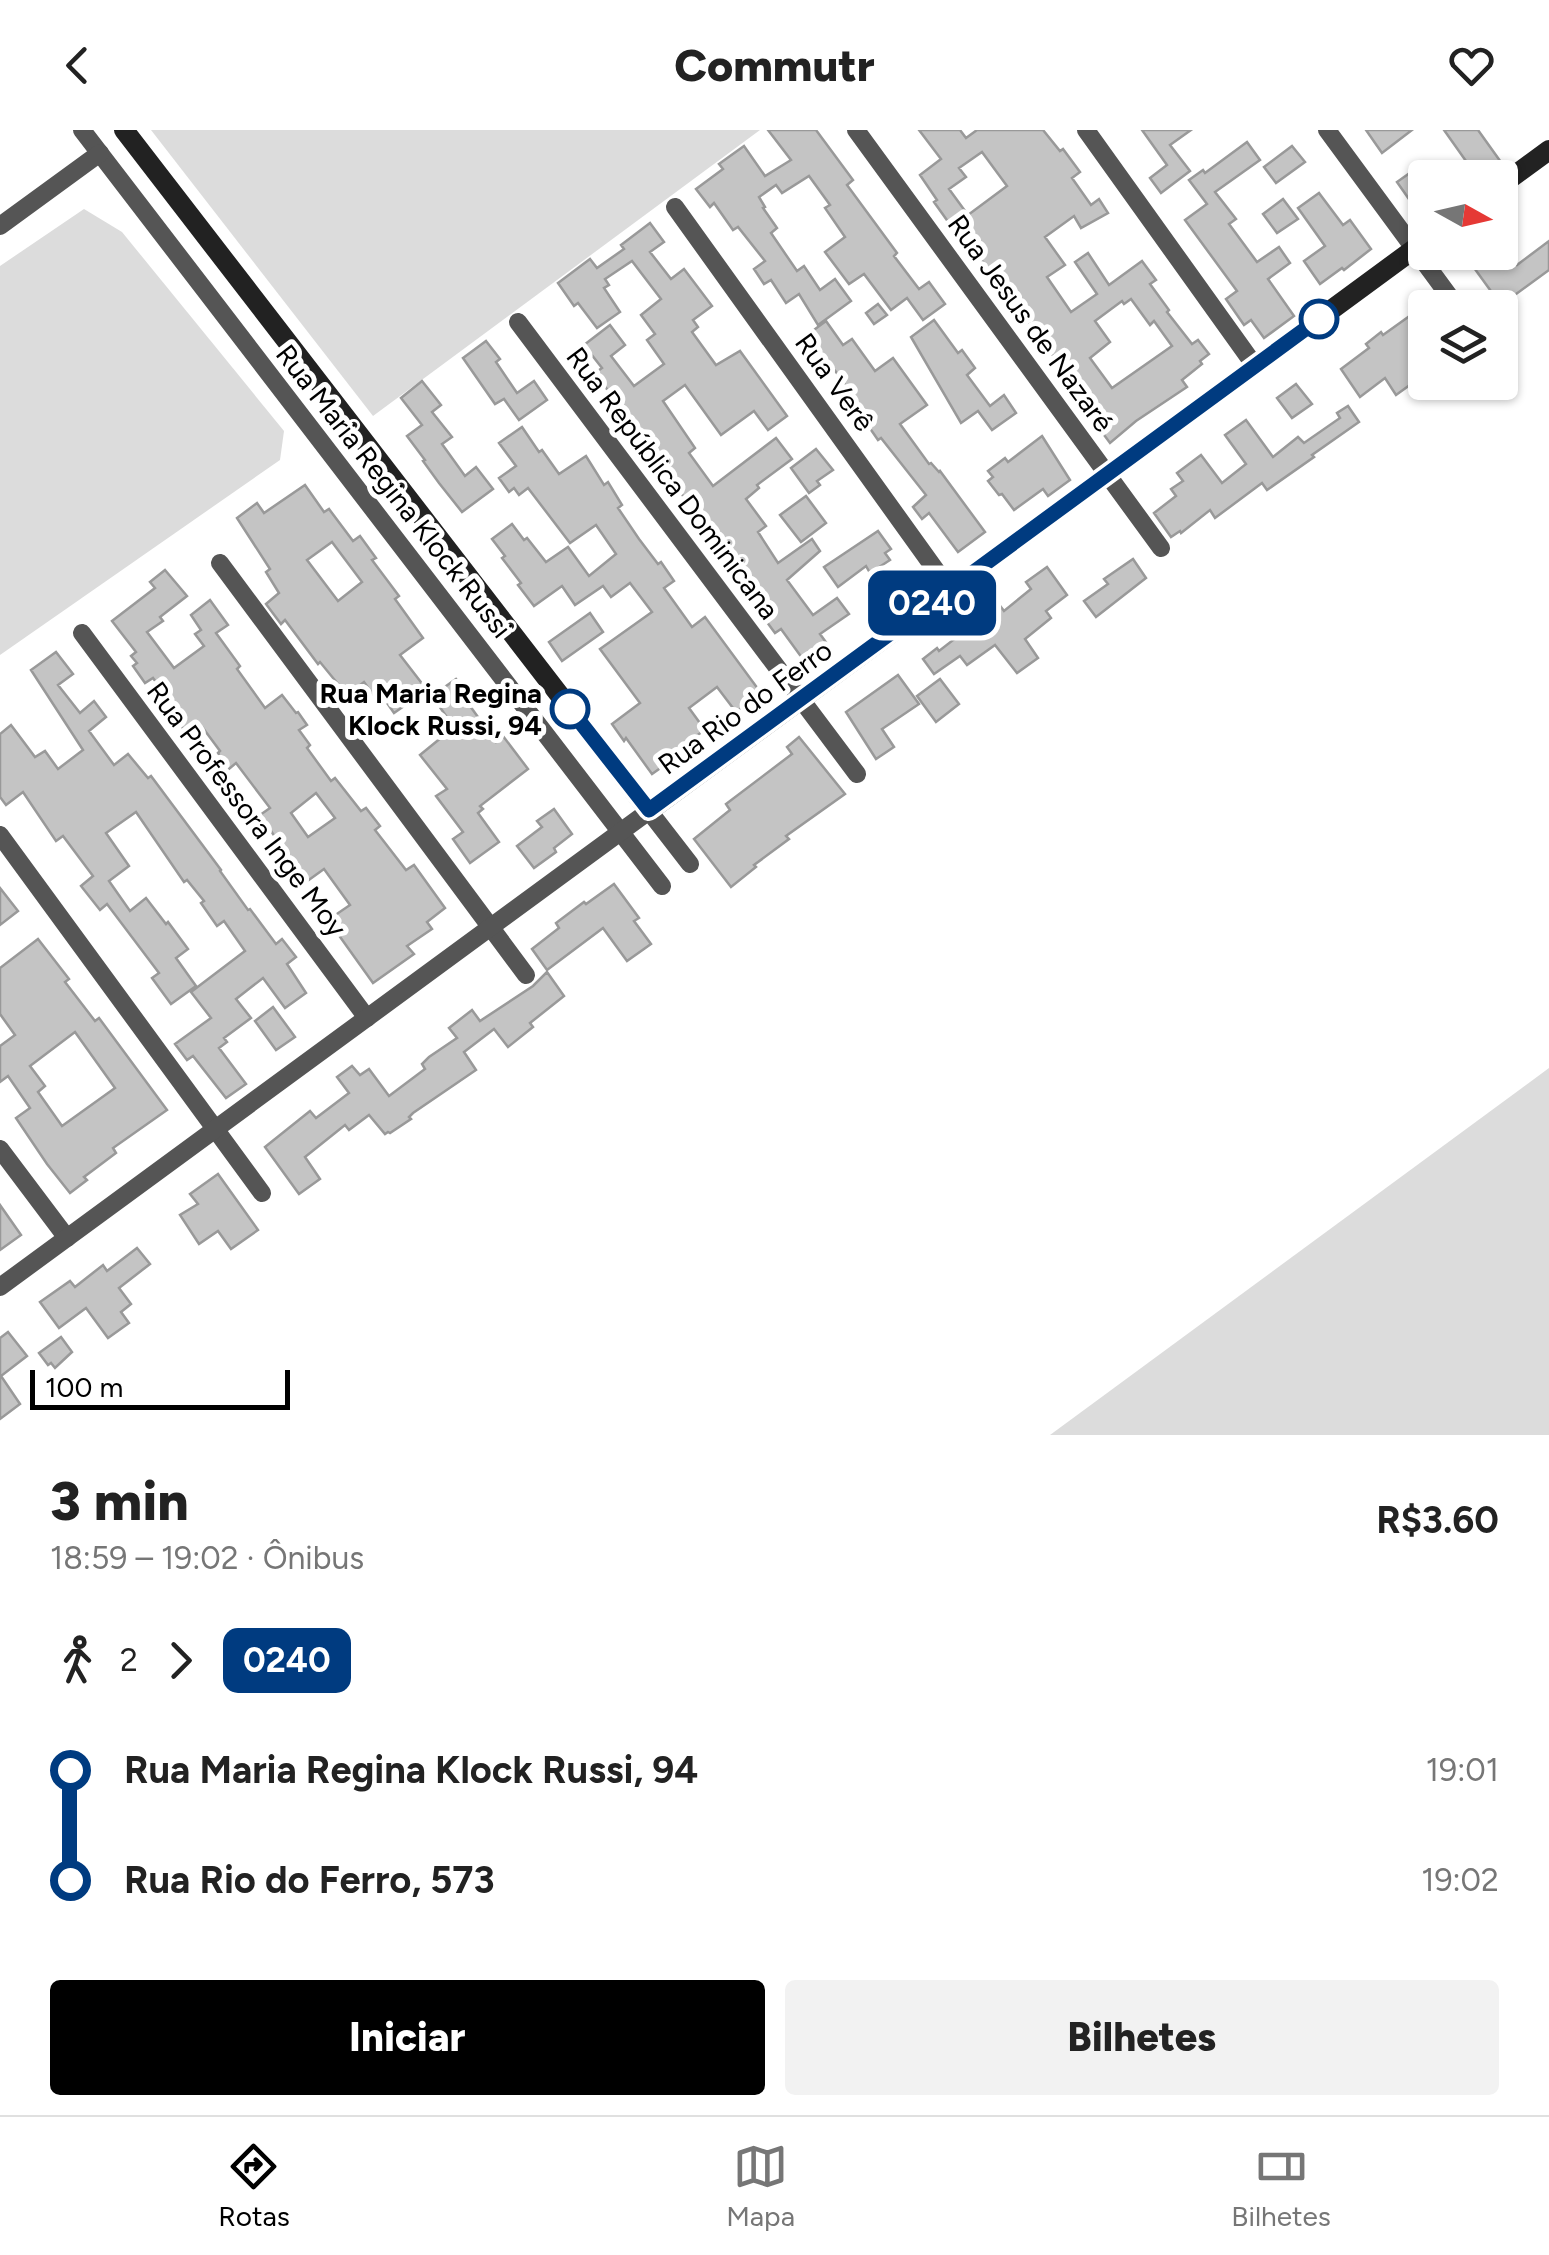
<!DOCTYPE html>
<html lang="pt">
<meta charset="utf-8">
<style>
:root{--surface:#fff;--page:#f2f2f2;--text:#222;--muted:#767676;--line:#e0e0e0;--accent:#000}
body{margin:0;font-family:Figtree,sans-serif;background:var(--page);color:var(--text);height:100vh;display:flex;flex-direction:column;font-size:38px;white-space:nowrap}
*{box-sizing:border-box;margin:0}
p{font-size:32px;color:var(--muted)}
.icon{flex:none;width:55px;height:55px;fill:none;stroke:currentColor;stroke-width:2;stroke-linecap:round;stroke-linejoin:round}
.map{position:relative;height:1305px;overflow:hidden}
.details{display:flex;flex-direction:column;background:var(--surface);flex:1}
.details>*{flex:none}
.badge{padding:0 20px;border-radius:15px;font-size:35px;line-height:65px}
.needle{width:65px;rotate:98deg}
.controls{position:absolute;left:1408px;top:30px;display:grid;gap:20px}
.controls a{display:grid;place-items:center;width:110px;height:110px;border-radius:10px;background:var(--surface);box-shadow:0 2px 8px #0004;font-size:50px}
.scale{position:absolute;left:30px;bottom:25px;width:260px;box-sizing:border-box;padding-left:10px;border:5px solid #000;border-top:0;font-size:28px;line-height:35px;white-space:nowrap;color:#000;-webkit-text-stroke:8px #fff;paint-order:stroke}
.map>.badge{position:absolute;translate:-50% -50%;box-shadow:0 0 0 5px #fff}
.legs{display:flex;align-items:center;gap:15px;height:110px;padding:0 50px;font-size:32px}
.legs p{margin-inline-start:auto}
.head{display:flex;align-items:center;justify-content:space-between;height:170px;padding:0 50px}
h1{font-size:55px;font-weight:800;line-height:75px}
.action{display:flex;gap:20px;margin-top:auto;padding:20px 50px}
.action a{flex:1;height:115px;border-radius:10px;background:var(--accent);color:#fff;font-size:40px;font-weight:800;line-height:115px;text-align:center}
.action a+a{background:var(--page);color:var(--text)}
ul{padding:0 50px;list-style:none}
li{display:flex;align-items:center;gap:35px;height:110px;font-size:38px}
li i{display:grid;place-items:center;width:15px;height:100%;margin:0 12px;background:currentColor}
li i::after{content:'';width:25px;height:25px;margin:-12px;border:8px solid;border-radius:50%;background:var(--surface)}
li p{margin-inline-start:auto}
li:first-child i{background:linear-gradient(#0000 50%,currentColor 0)}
li:last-child i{background:linear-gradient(currentColor 50%,#0000 0)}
header{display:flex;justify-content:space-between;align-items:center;height:130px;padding:0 50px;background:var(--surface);font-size:45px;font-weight:800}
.dock{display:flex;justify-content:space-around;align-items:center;height:140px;border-top:2px solid var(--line);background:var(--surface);font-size:28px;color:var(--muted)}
.dock a{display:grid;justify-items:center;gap:5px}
.dock .on{color:var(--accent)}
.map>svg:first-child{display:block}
.green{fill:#dcdcdc}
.building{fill:#c4c4c4;stroke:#999;stroke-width:2.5;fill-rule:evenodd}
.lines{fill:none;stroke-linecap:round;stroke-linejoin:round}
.street{stroke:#555;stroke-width:18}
.secondary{stroke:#222;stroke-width:20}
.line-1-casing{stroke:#fff;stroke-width:22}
.line-1{stroke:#003b80;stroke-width:15}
.stop-1-dot{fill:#fff;stroke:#003b80;stroke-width:5}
.labels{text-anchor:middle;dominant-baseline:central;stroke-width:10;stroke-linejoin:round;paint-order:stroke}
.street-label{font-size:28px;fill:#000;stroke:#fff}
.stop-label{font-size:28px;font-weight:bold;fill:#000;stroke:#fff;text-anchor:end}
</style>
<header><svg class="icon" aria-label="back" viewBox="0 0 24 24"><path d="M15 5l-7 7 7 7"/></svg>Commutr<svg class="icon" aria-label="heart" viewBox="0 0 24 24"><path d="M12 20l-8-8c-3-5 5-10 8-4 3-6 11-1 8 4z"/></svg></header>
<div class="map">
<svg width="1549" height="1305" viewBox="0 0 1549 1305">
<rect width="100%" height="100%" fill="#fff"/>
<g class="green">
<path d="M151,0H760L373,286Z"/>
<path d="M84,79L122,102L284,301L280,330L0,525V136Z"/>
<path d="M1549,938V1305H1050Z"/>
</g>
<g class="building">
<path d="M768,0H816L853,50L847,55L897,123L894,126L919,159L929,152L945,174L923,190L907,168L891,180L864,144L849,154L825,122L845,107L825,78L830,75L809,46L782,63L776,55L759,67L765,77L763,78L777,98L771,103L797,141L804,136L820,160L835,149L851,171L818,195L799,164L786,173L771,150L764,154L754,139L765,131L738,97L733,100L714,73L710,77L696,59L723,39L719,34L744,16L765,46L791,30Z"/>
<path d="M919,0H960L966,8L977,0H1043L1060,21L1063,19L1080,42L1072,48L1091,75L1099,69L1108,83L1081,98L1074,86L1045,107L1065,135L1047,147L1071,182L1097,164L1075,132L1088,123L1109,155L1142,131L1156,150L1150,154L1169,180L1167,182L1192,214L1198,210L1209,224L1200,231L1202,234L1182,250L1187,257L1136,291L1110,313L1076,267L1080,264L1030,193L1027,196L991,149L994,147L952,90L949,93L934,72L937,70L920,45L941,29ZM982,22L1007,56L968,85L949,59L966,47L959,38ZM1131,169L1150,195L1154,191L1172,216L1112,258L1090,228L1110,212L1095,191L1122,171L1124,174Z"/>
<path d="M1142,0H1191L1170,15L1190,41L1161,63L1150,48L1167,35Z"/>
<path d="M1366,0H1412L1382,23Z"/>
<path d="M1444,0H1478L1503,35L1485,48H1478Z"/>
<path d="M1247,12L1260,30L1215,62L1236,89L1229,94L1257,132L1279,117L1290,133L1268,149L1294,186L1264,208L1251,190L1244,195L1226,169L1237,161L1185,90L1207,74L1189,50L1203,40L1205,43Z"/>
<path d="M1292,16L1305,32L1276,53L1264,37Z"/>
<path d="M1414,40L1425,55V92L1397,52Z"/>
<path d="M1319,63L1343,95L1350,90L1371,119L1344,140L1342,138L1320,154L1304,131L1325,116L1298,78Z"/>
<path d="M1283,69L1298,89L1277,103L1263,84Z"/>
<path d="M650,93L664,112L650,122L671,149L684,139L712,176L693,190L698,197L692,202L716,235L740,221L787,286L768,300L754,281L721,305L685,255L663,271L695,318L689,323L713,356L776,308L792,329L757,355L759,358L746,369L766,396L758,402L778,433L812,409L820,421L787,450L813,485L837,468L849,484L820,504L828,515L805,532L781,499L775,503L761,484L767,479L722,413L720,415L708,399L711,397L689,366L685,369L666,340L663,342L651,326L655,322L633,293L630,295L623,285L615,270L595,243L602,238L584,215L610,195L625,215L611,226L634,256L664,234L647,210L655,204L641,185L661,169L632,131L605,149L609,155L604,158L620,182L597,198L578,173L574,176L558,153L590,129L597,138L624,119L621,115Z"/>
<path d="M1549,111V140L1501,175L1472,135L1490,122H1508L1517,135Z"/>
<path d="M878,174L887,185L874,194L866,183Z"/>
<path d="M1425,175V244L1396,265L1385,248L1360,267L1341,239L1369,218L1366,214L1381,202L1383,205Z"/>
<path d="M934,190L958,223L962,220L975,238L967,245L990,276L1004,265L1016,283L992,300L978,281L961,293L911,207Z"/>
<path d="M826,191L843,215L852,209L875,241L893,228L927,275L900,294L929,334L931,333L939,342L940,341L985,402L958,422L929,383L922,389L913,377L926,365L881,308L878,310L847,265L851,263L826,228L820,232L803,208Z"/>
<path d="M486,211L500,229L496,232L517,263L534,251L547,270L519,290L504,269L495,274L463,228Z"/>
<path d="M422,251L441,275L432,282L452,307L442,314L465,346L476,337L493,359L462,382L439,353L423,331L425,330L407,306L422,295L401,268Z"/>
<path d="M1296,254L1312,274L1292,288L1277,268Z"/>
<path d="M1348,276L1359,292L1312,325L1314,327L1267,360L1262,353L1215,388L1210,380L1181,403L1180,401L1171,407L1154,383L1176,366L1171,359L1183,351L1177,343L1201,325L1222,353L1246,334L1225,305L1246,290L1273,327L1298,307L1304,313L1340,288L1337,283Z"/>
<path d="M522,297L539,322L542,320L559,344L586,326L604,355L608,352L622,375L618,378L639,409L658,434L661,432L674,451L664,458L692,497L705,487L761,563L736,582L717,557L689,578L705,600L672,622L676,627L652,644L626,608L624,611L612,594L640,573L600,519L652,482L630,453L611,467L603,456L575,475L562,456L534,476L518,455L521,453L502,428L505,426L492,409L512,394L524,410L527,408L546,432L568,417L589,446L616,424L596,395L570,413L528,358L519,365L514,358L509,362L499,348L516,336L499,313Z"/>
<path d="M1042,306L1070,350L1048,366L1043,359L1014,380L1002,364L999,365L988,351L993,347L988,341L1005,328L1008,332Z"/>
<path d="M816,319L833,340L817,351L820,355L809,363L791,338Z"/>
<path d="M305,355L324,382L329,379L353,411L360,406L376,428L372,430L399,466L395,469L423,508L400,525L427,560L394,583L385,570L380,574L364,552L347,565L320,532L318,534L285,490L281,494L266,474L279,463L266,442L270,439L237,388L257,373L264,383ZM332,412L362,452L338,471L307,430Z"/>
<path d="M806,366L826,393L801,412L780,385Z"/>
<path d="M878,401L891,419L885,423L890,430L870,443L866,436L838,457L824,437Z"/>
<path d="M1133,429L1146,448L1096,487L1084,471L1108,454L1104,449Z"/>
<path d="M1047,437L1067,465L1046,481L1051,488L1025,509L1038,528L1017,543L995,515L967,535L960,526L934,544L923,529L937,518L939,521L979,490L977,487L992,476L998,473L1004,481L1031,459L1026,452Z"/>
<path d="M165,440L187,466L160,487L163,491L147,502L174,538L204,516L195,504L201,500L191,485L210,470L228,495L216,503L240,536L237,539L265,578L282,565L296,583L298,582L307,595L299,600L310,615L307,618L331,651L335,648L361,681L366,678L380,696L375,700L406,740L414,735L445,778L427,792L432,799L407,816L414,824L373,853L328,790L350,775L324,739L306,752L260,685L270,678L236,633L229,639L218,623L220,621L203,598L196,604L190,596L185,601L176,589L181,586L153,548L145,553L133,536L137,533L131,526L136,522L112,491L155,458L150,452ZM316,663L335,688L308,707L291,683Z"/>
<path d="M590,483L603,502L562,531L549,512Z"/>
<path d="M56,522L73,544L58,555L80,583L94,571L106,587L89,601L114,635L128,624L148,648L151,646L221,740L220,741L248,780L250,779L276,814L282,809L296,827L287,834L306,863L285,878L263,848L236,869L251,888L224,908L227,912L219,918L246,954L226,968L193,926L187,930L175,914L211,888L191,862L245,821L224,791L217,796L201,773L204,771L187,750L184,752L136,682L106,703L129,736L109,751L130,781L146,768L166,794L168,792L188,819L176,828L196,856L171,874L152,848L159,843L107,774L100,780L81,756L93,746L63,706L56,711L23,662L6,675L0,667V604L11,595L35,627L45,621L58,639L83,620L31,540Z"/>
<path d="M898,545L919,574L882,599L894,617L876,629L846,582Z"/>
<path d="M456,549L474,573L470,576L496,612L503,606L528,639L480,676L483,679L478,683L499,712L470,733L453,709L463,702L436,666L447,659L420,625L442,607L438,602L451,593L432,566Z"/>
<path d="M940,549L959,574L936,592L917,566Z"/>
<path d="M799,607L845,664L786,706L789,709L754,735L756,737L731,757L694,709L730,680L726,674L792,624L787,617Z"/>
<path d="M554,679L572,704L554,718L556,722L534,738L517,716L542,697L537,691Z"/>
<path d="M614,754L639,788L634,791L651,814L627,831L603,798L547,840L532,819L559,798L556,793L584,772L586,774Z"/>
<path d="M0,758L18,781L0,795Z"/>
<path d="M38,809L69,849L65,852L95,891L99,888L167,980L113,1018L116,1023L84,1047L87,1050L70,1063L47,1034L16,988L30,978L8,946L0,952V916L15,905L0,884V838ZM75,902L115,958L62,996L38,962L45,956L30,936Z"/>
<path d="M547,842L564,866L530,893L533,897L508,917L494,899L464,922L476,940L413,983L409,987L411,989L390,1003L388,1002L385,1004L369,985L349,1000L345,995L305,1027L320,1049L299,1064L265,1017L310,981L316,988L349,963L337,947L352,936L360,945L369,939L389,966L425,939L422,934L429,927L457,908L449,898L472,880L480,891L533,856Z"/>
<path d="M273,877L295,907L276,920L255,891Z"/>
<path d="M218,1044L258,1100L231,1119L218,1101L199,1114L180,1085L198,1074L190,1064Z"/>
<path d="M0,1075L21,1105L0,1120Z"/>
<path d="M137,1118L150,1134L119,1158L131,1174L121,1182L129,1193L108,1208L86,1178L59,1198L40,1172L70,1151L75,1157L103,1135L107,1141Z"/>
<path d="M8,1202L27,1226L1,1246L20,1274L0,1289V1208Z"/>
<path d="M61,1207L72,1222L55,1238L51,1233L48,1235L39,1223Z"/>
</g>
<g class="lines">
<g class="street">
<path d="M82,0L662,756"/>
<path d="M856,0L1161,418"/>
<path d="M1086,0L1255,236"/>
<path d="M1327,0L1458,178"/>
<path d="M675,77L950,460"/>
<path d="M0,96L100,23"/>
<path d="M518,192L857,644"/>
<path d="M220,433L526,845"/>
<path d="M82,503L367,888"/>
<path d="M0,705L262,1063"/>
<path d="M0,1019L67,1108"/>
<path d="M0,1157L649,681L690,734"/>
</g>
<g class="secondary">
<path d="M124,0L649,681L1425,111"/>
<path d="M1500,56L1549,20"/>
</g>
</g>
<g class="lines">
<g class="line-1-casing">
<path id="line-1" d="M570,579L649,680L1319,189"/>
</g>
<use href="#line-1" class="line-1"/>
</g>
<g class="stop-1-dot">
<circle cx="1319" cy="189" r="18"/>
<circle cx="570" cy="579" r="18"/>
</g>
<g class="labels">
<g class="street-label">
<text transform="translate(1031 193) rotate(54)">Rua Jesus de Nazaré</text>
<text transform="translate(835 252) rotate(54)">Rua Verê</text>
<text transform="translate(673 353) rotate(53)">Rua República Dominicana</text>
<text transform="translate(394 361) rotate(52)">Rua Maria Regina Klock Russi</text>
<text transform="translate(745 577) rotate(-36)">Rua Rio do Ferro</text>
<text transform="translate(247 679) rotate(53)">Rua Professora Inge Moy</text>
</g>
<g class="stop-label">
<text x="542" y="563">Rua Maria Regina<tspan x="542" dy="32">Klock Russi, 94</tspan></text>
</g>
</g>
</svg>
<div class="controls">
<a><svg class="needle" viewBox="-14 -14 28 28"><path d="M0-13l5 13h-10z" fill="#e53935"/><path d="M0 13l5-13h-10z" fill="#767676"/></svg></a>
<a><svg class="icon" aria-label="layers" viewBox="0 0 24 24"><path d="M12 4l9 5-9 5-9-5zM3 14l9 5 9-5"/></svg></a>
</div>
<div class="scale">100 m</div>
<b class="badge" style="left:932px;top:473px;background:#003b80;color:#fff">0240</b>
</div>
<section class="details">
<div class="head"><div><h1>3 min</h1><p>18:59 – 19:02 · Ônibus</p></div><b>R$3.60</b></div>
<div class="legs"><svg class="icon" aria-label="walk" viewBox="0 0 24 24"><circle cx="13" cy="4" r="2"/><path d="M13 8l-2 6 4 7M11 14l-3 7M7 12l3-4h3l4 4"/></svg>2<svg class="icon" aria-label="forward" viewBox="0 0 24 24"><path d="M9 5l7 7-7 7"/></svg><b class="badge" style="background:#003b80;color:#fff">0240</b></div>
<ul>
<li><i style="color:#003b80"></i><b>Rua Maria Regina Klock Russi, 94</b><p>19:01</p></li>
<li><i style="color:#003b80"></i><b>Rua Rio do Ferro, 573</b><p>19:02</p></li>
</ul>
<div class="action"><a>Iniciar</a><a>Bilhetes</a></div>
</section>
<nav class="dock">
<a class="on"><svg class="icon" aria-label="directions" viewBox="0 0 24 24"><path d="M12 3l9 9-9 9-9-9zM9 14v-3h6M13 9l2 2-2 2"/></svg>Rotas</a>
<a><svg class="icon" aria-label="map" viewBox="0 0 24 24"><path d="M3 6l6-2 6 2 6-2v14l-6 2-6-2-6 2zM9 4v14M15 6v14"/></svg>Mapa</a>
<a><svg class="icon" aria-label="tickets" viewBox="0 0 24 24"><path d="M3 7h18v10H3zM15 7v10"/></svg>Bilhetes</a>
</nav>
